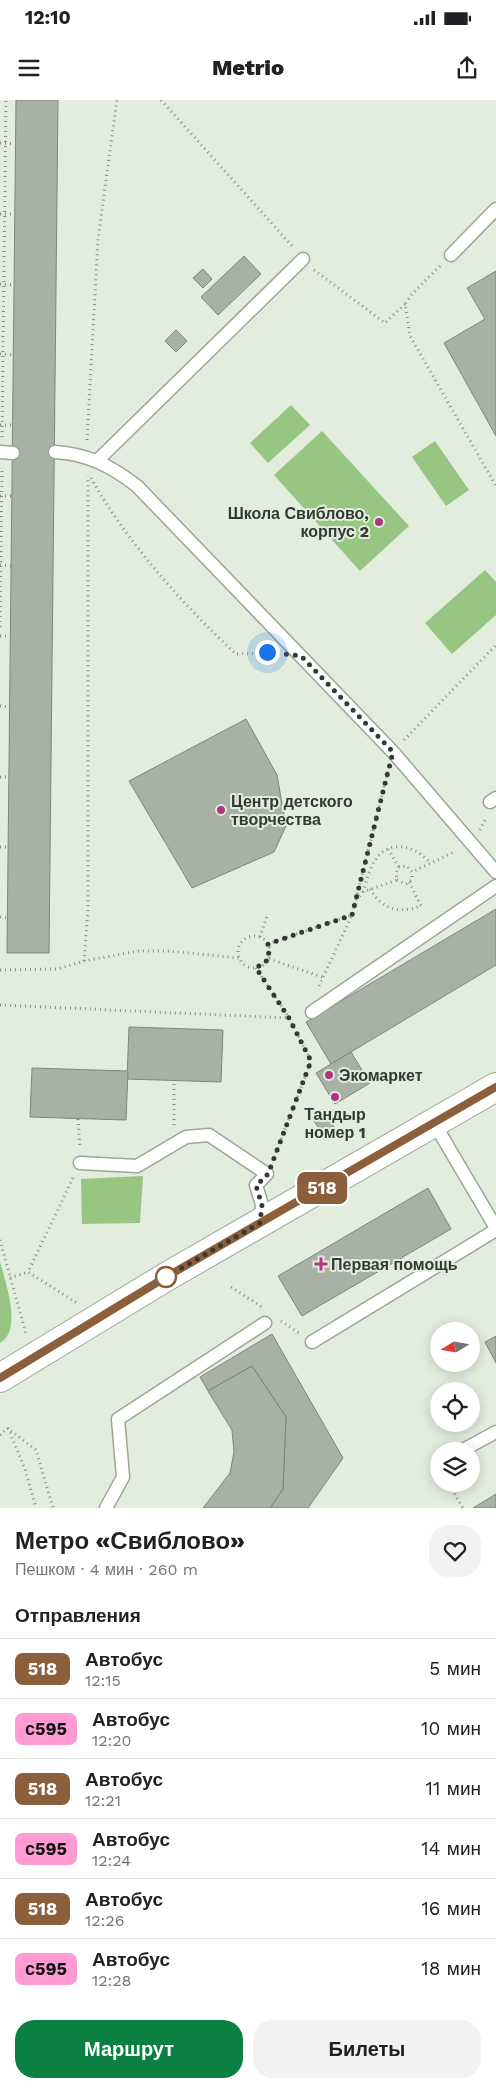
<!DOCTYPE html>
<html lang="ru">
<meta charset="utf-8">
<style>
:root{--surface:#fff;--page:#f2f2f2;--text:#202124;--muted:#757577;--line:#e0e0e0;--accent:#0b8043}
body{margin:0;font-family:"Work Sans",sans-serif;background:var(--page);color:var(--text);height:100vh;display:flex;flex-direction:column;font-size:19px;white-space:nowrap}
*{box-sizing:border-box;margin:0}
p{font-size:16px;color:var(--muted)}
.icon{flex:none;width:28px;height:28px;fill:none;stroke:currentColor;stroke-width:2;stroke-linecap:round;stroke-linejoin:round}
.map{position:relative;height:1408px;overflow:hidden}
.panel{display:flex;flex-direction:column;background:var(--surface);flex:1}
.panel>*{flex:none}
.badge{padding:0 10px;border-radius:8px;font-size:18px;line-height:32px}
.needle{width:32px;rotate:259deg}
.buttons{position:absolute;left:430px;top:1222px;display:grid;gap:10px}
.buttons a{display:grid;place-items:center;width:50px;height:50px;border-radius:50%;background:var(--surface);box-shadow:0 2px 12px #0003;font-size:25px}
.you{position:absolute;width:25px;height:25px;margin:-12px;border:4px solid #fff;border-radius:50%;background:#1a73e8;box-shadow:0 0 0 8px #1a73e833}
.map>.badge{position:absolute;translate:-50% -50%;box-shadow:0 0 0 2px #fff}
h2{padding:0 15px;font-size:19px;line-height:45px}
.round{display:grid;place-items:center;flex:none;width:52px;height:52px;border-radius:20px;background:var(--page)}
.head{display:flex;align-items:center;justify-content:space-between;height:85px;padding:0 15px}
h1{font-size:24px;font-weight:800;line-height:38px}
.action{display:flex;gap:10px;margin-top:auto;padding:10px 15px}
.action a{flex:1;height:58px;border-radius:20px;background:var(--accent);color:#fff;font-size:20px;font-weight:800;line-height:58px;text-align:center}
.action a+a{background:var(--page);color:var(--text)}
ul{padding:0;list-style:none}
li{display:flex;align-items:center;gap:15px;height:60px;padding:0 15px;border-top:1px solid var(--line)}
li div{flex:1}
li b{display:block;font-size:19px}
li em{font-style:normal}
li .badge{min-width:55px;font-weight:700;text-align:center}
.status{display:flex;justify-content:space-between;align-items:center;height:35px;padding:0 25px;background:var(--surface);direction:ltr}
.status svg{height:14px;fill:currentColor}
header{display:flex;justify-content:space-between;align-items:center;height:65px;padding:0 15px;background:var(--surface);font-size:22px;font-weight:800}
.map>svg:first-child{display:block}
.green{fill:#96c682}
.building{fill:#a8b2a4;stroke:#7d8779}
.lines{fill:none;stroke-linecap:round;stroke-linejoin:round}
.lane-casing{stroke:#9ca698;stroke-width:15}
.secondary-casing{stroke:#9ca698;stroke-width:30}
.path{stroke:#878e84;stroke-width:3;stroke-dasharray:1 4;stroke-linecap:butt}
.lane{stroke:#fff;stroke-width:12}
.secondary{stroke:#fff;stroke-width:28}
.line-casing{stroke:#fff;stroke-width:11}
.line{stroke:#8b5e3c;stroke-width:8}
.walk{stroke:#353933;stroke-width:5;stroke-dasharray:0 9}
.poi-dot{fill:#b13381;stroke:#e2edde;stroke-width:2}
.stop-dot{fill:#fff;stroke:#8b5e3c;stroke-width:2.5}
.labels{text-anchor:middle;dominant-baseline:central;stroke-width:4;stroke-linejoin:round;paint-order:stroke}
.poi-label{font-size:16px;font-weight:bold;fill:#353933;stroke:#e2edde;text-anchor:start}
</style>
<div class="status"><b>12:10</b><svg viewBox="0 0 49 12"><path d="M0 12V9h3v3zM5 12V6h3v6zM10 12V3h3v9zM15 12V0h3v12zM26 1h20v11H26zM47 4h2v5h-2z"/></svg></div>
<header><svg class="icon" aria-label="menu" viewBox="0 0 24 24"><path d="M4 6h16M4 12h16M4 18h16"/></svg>Metrio<svg class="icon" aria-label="share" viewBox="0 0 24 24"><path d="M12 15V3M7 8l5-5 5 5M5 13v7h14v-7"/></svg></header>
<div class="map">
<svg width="496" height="1408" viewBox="0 0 496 1408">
<rect width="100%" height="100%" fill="#e2edde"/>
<g class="green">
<path d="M291,305L310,325L268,363L250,343Z"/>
<path d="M322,331L409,426L360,471L274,375Z"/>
<path d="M435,341L469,390L446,406L412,357Z"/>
<path d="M485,470L496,482V515L452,554L425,523Z"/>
<path d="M143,1076L140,1123L82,1124L81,1079Z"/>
<path d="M0,1162C5,1181 23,1230 0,1243Z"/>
</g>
<g class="building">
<path d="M16,0H58L49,853H7Z"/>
<path d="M244,156L261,174L218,215L201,197Z"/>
<path d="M203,169L212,179L203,188L193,178Z"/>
<path d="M496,171V336L444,243L485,219L467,188Z"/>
<path d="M176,230L187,241L176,252L165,241Z"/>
<path d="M246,619L277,675L286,726L274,752L192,788L129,681Z"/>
<path d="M496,809V865L331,964L306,922Z"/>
<path d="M129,927L223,930L221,982L127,979Z"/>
<path d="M351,952L370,983L335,1004L316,973Z"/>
<path d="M32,968L128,971L126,1020L30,1017Z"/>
<path d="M324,1010L335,1029L324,1036L312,1018Z"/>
<path d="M428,1088L451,1129L302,1216L278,1176Z"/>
<path d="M272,1234L343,1358L308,1408H270L283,1389L286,1317L252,1266L208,1291L200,1277Z"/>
<path d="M496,1236V1263L485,1242Z"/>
<path d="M252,1266L286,1317L283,1389L270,1408H203L230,1373L234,1352L232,1330L208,1291Z"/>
<path d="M496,1394V1408H473Z"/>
</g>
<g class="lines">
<g class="lane-casing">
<g id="lane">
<path d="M451,155L496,109"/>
<path d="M0,352L13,353"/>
<path d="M55,352C88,354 111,366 137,386L393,652L496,772"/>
<path d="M98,360L303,159"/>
<path d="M490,702L496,698"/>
<path d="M312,912L496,786"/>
<path d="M434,1023L496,1128"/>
<path d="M80,1063L137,1066L186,1037L209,1035L267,1074L256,1085L262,1105L260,1123"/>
<path d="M312,1242L496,1130"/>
<path d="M461,1351L496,1332"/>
<path d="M106,1408L123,1377L118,1319L265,1223"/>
</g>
</g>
<g class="secondary-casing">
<path id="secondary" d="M0,1278L166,1177L496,987"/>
</g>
<g class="path">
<path d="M161,0L293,147"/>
<path d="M0,43L16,44"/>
<path d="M0,114H15"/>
<path d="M440,166L412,194L405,204L410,236L496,386"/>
<path d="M314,170L385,223L405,204"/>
<path d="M0,184L15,185"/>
<path d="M0,254L14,255"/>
<path d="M0,325H13"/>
<path d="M2,337L6,0"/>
<path d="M87,340L98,139L117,0"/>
<path d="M91,378C126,441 183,505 236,554L273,553"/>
<path d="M0,396H12"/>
<path d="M0,465L11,466"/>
<path d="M0,527L2,368"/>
<path d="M0,536H11"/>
<path d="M0,606L10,607"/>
<path d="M404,640L496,545"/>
<path d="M0,677H9"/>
<path d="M480,730L486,718"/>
<path d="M0,747H9"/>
<path d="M388,749L399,767"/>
<path d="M397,780L406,784L412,780V772"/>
<path d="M370,789C383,810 399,814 421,806L409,782"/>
<path d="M363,792C367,780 371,761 381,753C397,740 419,749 430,763"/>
<path d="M356,800L363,792L397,780L396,773L399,767L407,766L412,772L456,751"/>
<path d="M0,817L8,818"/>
<circle cx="254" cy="852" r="16"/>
<path d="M260,837L267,816"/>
<path d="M268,844L352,815"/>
<path d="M269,859L322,877"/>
<path d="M84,861L88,809V376"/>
<path d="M256,868L289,917"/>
<path d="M0,870L58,869L84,861L138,851H169L239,858"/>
<path d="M319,886L352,815L388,671"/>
<path d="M0,905L289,918L311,961L274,1058"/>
<path d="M78,1019L80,1048"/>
<path d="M174,1025V980"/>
<path d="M73,1078L28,1172L77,1203"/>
<path d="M0,1140L26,1234"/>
<path d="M10,1178L28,1172"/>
<path d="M231,1187L262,1207"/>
<path d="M281,1221L299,1233"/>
<path d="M7,1328L36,1350L53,1408"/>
<path d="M8,1328L25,1369L36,1408"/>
<path d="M0,1335L7,1328"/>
<path d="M452,1384L455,1395L463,1408"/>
</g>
<use href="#lane" class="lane"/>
<use href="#secondary" class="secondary"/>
</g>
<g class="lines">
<g class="line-casing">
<path id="line" d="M0,1278L166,1177L496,987"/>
</g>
<use href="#line" class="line"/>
<path class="walk" d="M166,1177L260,1123L262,1105L256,1086L268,1074L311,961L289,918L256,868L269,859L268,844L352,815L393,652L301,556L267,552"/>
</g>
<g class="poi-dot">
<circle cx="379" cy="422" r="5"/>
<circle cx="221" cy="710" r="5"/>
<circle cx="329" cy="975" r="5"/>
<circle cx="335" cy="997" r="5"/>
<path d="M318.5 1156.5h5v5h5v5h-5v5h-5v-5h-5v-5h5z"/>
</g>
<circle class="stop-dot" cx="166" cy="1177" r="10"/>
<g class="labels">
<g class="poi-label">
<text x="369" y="413" text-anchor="end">Школа Свиблово,<tspan x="369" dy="18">корпус 2</tspan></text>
<text x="231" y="701">Центр детского<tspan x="231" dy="18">творчества</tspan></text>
<text x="339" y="975">Экомаркет</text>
<text x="335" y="1014" text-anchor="middle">Тандыр<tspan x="335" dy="18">номер 1</tspan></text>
<text x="331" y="1164">Первая помощь</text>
</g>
</g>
</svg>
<div class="buttons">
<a><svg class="needle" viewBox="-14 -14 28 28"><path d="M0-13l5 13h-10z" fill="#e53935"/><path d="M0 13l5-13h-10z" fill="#757577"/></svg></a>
<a><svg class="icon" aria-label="locate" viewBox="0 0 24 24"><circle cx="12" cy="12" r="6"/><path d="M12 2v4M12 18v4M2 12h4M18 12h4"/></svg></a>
<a><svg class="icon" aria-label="layers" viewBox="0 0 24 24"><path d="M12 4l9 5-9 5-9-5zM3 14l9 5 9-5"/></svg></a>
</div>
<div class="you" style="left:267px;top:552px"></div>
<b class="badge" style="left:322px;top:1088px;background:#8b5e3c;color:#fff">518</b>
</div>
<section class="panel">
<div class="head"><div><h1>Метро «Свиблово»</h1><p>Пешком · 4 мин · 260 m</p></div><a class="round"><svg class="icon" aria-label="heart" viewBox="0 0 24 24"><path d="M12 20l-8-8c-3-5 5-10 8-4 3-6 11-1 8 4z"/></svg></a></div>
<h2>Отправления</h2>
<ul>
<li><span class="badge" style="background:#8b5e3c;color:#fff">518</span><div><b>Автобус</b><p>12:15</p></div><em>5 мин</em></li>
<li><span class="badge" style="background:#ff9ad2;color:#111">с595</span><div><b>Автобус</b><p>12:20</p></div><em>10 мин</em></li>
<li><span class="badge" style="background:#8b5e3c;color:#fff">518</span><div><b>Автобус</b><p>12:21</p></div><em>11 мин</em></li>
<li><span class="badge" style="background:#ff9ad2;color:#111">с595</span><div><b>Автобус</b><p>12:24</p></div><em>14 мин</em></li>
<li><span class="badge" style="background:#8b5e3c;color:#fff">518</span><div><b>Автобус</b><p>12:26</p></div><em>16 мин</em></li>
<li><span class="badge" style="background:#ff9ad2;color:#111">с595</span><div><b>Автобус</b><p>12:28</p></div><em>18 мин</em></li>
</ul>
<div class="action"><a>Маршрут</a><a>Билеты</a></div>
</section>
